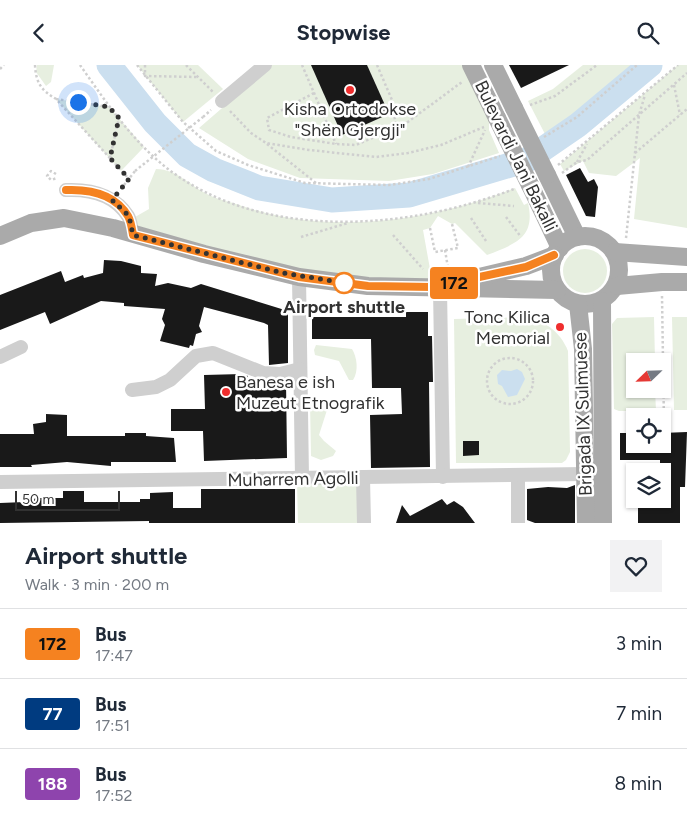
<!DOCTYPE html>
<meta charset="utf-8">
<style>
:root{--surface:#fff;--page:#f2f2f3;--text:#1f2937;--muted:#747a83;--line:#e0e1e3}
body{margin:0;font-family:Figtree,sans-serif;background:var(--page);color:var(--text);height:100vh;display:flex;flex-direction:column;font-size:19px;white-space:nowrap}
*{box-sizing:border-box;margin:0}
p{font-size:16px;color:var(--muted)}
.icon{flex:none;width:28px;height:28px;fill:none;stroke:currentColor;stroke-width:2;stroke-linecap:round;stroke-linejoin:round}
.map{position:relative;height:458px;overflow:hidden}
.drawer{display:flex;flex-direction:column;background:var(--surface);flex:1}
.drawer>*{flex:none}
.badge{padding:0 10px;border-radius:4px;font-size:18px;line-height:32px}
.needle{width:32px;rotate:247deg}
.tools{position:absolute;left:626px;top:288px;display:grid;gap:10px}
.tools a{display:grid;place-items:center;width:45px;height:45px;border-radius:0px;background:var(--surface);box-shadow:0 1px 4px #0004;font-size:25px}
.scale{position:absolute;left:15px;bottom:12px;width:105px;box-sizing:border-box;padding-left:5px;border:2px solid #323232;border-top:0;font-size:14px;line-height:18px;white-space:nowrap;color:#323232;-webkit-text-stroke:4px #fff;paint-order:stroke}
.you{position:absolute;width:25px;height:25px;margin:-12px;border:4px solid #fff;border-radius:50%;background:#1a73e8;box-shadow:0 0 0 8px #1a73e833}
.map>.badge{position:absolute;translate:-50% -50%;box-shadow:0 0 0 2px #fff}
.round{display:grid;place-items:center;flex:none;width:52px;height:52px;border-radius:0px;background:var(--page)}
.summary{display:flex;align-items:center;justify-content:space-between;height:85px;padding:0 25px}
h1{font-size:24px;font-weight:700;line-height:38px}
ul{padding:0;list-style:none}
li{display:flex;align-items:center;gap:15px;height:70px;padding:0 25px;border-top:1px solid var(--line)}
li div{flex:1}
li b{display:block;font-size:19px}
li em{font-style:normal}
li .badge{min-width:55px;font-weight:700;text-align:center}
header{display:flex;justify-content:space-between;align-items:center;height:65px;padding:0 25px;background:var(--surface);font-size:22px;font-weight:700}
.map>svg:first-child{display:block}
.green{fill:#e7efe0}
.water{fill:#cbdfef}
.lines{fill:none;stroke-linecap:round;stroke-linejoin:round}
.river{stroke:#cbdfef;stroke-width:25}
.building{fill:#191919}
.path{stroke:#cfcfcf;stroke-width:2.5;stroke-dasharray:2.5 2.5;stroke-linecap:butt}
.minor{stroke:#cfcfcf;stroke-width:14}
.major{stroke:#aaa;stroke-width:18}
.path-bridge{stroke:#cfcfcf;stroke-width:2.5;stroke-dasharray:2.5 2.5;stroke-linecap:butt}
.major-bridge{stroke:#aaa;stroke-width:18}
.line-casing{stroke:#fff;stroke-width:11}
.line{stroke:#f58220;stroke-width:8}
.walk{stroke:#323232;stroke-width:5;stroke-dasharray:0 9}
.poi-dot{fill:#ef2e2e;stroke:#fff;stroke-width:2}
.stop-dot{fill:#fff;stroke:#f58220;stroke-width:2.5}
.labels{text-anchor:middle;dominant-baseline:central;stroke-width:5;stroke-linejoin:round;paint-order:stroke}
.poi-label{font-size:18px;fill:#323232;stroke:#fff}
.street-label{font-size:18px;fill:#323232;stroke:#fff}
.stop-label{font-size:18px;font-weight:bold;fill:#323232;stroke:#fff}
</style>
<header><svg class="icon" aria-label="back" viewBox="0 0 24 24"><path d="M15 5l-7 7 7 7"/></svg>Stopwise<svg class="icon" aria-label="search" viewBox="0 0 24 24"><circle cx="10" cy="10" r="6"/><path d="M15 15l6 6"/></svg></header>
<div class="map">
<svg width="687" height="458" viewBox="0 0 687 458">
<rect width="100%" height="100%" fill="#fff"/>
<g class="green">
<path d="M37,0H54L51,17L46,21L36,7Z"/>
<path d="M137,0H198L223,24L183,57Z"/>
<path d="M272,0H466L489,48V65L499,88L433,109L389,116L300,113L248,94L199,63Z"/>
<path d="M583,0H637L577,52L546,71L528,36L553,24Z"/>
<path d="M678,0H687V163L634,154L640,93L616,111L589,108L583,96L564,106L560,99Z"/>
<path d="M56,34L109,42L144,82L121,106Z"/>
<path d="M156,104C177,104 190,121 209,130C219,135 231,137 242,141C329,171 431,156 515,123L524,140L528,138C536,173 515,179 487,190L455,158L452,159L438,151L430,163L423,165L430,204L428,218L302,209L136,167L135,152L149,144L148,123Z"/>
<circle cx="585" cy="206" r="22"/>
<path d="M523,252C543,254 560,266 568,286L570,387L566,395L562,398H456L454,254Z"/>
<path d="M654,252L655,296H635V324H655L656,346H619L614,344L612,259L617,253Z"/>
<path d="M672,252H687V345H674Z"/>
<path d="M316,280L352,284C357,292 359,306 353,315H349L339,296L315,290L314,285Z"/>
<path d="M316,333L324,337L327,345L319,370L324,376L336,386L333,391L321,395L311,391L310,336Z"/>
<path d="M367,416L368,458H298L297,417Z"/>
</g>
<path class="water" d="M517,304L522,307L525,314L517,330L508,332L502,321L498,319L497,310L502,305L511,306Z"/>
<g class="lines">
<path class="river" d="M109,0L155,58L187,90L214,105L259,123L332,135L409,130L527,95L578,60L650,0"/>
</g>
<g class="building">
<path d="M311,0H367L389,49L342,70Z"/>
<path d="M509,0H569L521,23Z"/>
<path d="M580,103L588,117L594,114L598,122L595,152L586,151L566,110Z"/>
<path d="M104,195L121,196L141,201V208L157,209L155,221L168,218L191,223L201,219L288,246V298L269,300L268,260L264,258L204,242L199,261L202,267L196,269L193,281L190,280L189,283L160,276L165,260L162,254L165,244L124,241V238L101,236L50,259L45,247L0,265V230L61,206L65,217L83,210L84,213L103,208Z"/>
<path d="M406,247H428V271H432L433,317H429L430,402L371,403L370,350L402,349L401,323H372L371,274H312V252H406Z"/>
<path d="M242,309L248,311V317L286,316L287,393L204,396L203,366H171V344H205L204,310Z"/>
<path d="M46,349L67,350V371H125V368H146V371L174,373L176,397H111V401L67,397L31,400L32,402H0V369H34L33,359L46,357Z"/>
<path d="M687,367L685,422H680V458H638V434H662V400H660V395H620V368H635V379H662V368Z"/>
<path d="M463,376H479V390L463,391Z"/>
<path d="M575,420V458H535L527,455V424L548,422L567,423Z"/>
<path d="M201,424H295V458H149V456L0,458V438L25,437V435H34L35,433H63V426H84V437H140V434H150V428L173,427V443H201Z"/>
<path d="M442,434L447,440L454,436L463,442L475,458H396L402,440L410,451Z"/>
</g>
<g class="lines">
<g class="path">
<path d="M35,0C36,18 41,25 56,34L129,114"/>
<path d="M80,0C106,37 132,76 168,104C264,177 408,165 514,124"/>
<path d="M137,0L183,57L216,86L248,100L305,118L389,120L429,114L500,91"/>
<path d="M145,0V11L197,12"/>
<path d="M186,0L213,27"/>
<path d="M302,0L336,79"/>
<path d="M377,0L392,35L396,62"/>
<path d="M0,4L4,0"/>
<path d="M674,20L680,50"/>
<path d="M314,28L267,53L269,65L291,72L336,79L356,80L405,59L462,17"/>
<path d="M56,34L109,42"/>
<path d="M530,40L555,31L597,0"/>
<path d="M230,46L251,68L266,78L309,85L376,92L408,88L441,80L484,62"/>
<path d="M203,52L211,45"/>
<path d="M544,72L577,52L637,0"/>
<path d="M267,79L316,118"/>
<path d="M635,88L687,44"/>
<path d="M110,93L119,53"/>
<path d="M577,97L587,79"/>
<path d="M558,100L678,0"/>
<path d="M468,102L485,65"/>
<path d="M562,108L577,97L587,95L687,8"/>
<path d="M56,109L51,106L47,111L51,115L57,113"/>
<path d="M121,124L135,106"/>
<path d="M478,138L514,141"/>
<path d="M506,152L521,172"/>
<path d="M471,153L486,176"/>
<path d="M430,163L435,187L458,183L452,159"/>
<path d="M393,170L423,204"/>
<path d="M301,172L348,158"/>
<path d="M626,173L639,50L645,30"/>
<path d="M445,185L448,203"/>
<path d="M662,231L664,358"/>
<circle cx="510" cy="316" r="23"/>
</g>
<g class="minor">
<path d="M222,36L265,0"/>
<path d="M66,125C90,124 114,129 128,151C131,156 131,164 133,170"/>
<path d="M299,212L302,413"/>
<path d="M440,223L443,412"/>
<path d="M0,292L21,282"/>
<path d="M132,325L156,322L170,315L196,291L213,288L263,308L280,309L300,304"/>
<path d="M518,410V458"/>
<path d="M363,413L364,458"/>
<path d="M0,417L586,409"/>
</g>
<g class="major">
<path d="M471,0L497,53"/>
<path d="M493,0L514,43"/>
<path d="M547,110L577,172"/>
<path d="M530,120L560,183"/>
<circle cx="585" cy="205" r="34"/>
<path d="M0,171L31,158L64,153L113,163L204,189L299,212L368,221L557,225"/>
<path d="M615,187L687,192"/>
<path d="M458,217L526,201L555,190"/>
<path d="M617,221L662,217H687"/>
<path d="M602,236L603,458"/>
<path d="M578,239L583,284L586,458"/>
</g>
<path class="path-bridge" d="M135,106L203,52"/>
<g class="major-bridge">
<path d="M514,43L547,110"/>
<path d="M497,53L530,120"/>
</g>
</g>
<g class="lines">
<g class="line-casing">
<path id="line" d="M66,125C90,124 115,129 128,151C131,156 132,164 133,170L299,212L368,221L433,222L526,202L554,190"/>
</g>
<use href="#line" class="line"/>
<path class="walk" d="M78,37L109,42L119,53L110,93L129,114L112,135L129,151L133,170L283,208L351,219L344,218"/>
</g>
<g class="poi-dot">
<circle cx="350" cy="25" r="5"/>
<circle cx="560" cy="262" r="5"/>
<circle cx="226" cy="327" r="5"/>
</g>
<circle class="stop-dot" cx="344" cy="218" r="10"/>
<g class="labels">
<g class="poi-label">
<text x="350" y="44">Kisha Ortodokse<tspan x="350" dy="21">"Shën Gjergji"</tspan></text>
<text x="550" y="252" text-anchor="end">Tonc Kilica<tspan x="550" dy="21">Memorial</tspan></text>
<text x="236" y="317" text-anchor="start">Banesa e ish<tspan x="236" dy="21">Muzeut Etnografik</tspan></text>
</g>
<g class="street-label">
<text transform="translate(516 91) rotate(64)">Bulevardi Jani Bakalli</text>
<text transform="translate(583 349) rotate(-92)">Brigada IX Sulmuese</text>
<text transform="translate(293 414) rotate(-1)">Muharrem Agolli</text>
</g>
<g class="stop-label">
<text x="344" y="242">Airport shuttle</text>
</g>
</g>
</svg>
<div class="tools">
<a><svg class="needle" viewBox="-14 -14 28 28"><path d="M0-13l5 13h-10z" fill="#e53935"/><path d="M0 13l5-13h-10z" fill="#747a83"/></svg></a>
<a><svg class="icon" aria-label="locate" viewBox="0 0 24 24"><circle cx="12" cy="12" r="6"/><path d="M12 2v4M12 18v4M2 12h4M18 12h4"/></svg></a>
<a><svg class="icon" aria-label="layers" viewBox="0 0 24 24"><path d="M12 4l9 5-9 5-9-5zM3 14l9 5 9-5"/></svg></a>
</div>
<div class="scale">50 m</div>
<div class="you" style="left:78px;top:37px"></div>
<b class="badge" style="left:454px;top:218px;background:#f58220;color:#111">172</b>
</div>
<section class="drawer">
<div class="summary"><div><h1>Airport shuttle</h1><p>Walk · 3 min · 200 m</p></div><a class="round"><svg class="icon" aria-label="heart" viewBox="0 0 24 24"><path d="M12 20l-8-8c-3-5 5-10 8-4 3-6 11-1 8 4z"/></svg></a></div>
<ul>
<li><span class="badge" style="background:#f58220;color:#111">172</span><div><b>Bus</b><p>17:47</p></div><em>3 min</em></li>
<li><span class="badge" style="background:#003b80;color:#fff">77</span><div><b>Bus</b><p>17:51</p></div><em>7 min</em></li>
<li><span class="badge" style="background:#8e44ad;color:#fff">188</span><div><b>Bus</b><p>17:52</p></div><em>8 min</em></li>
</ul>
</section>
